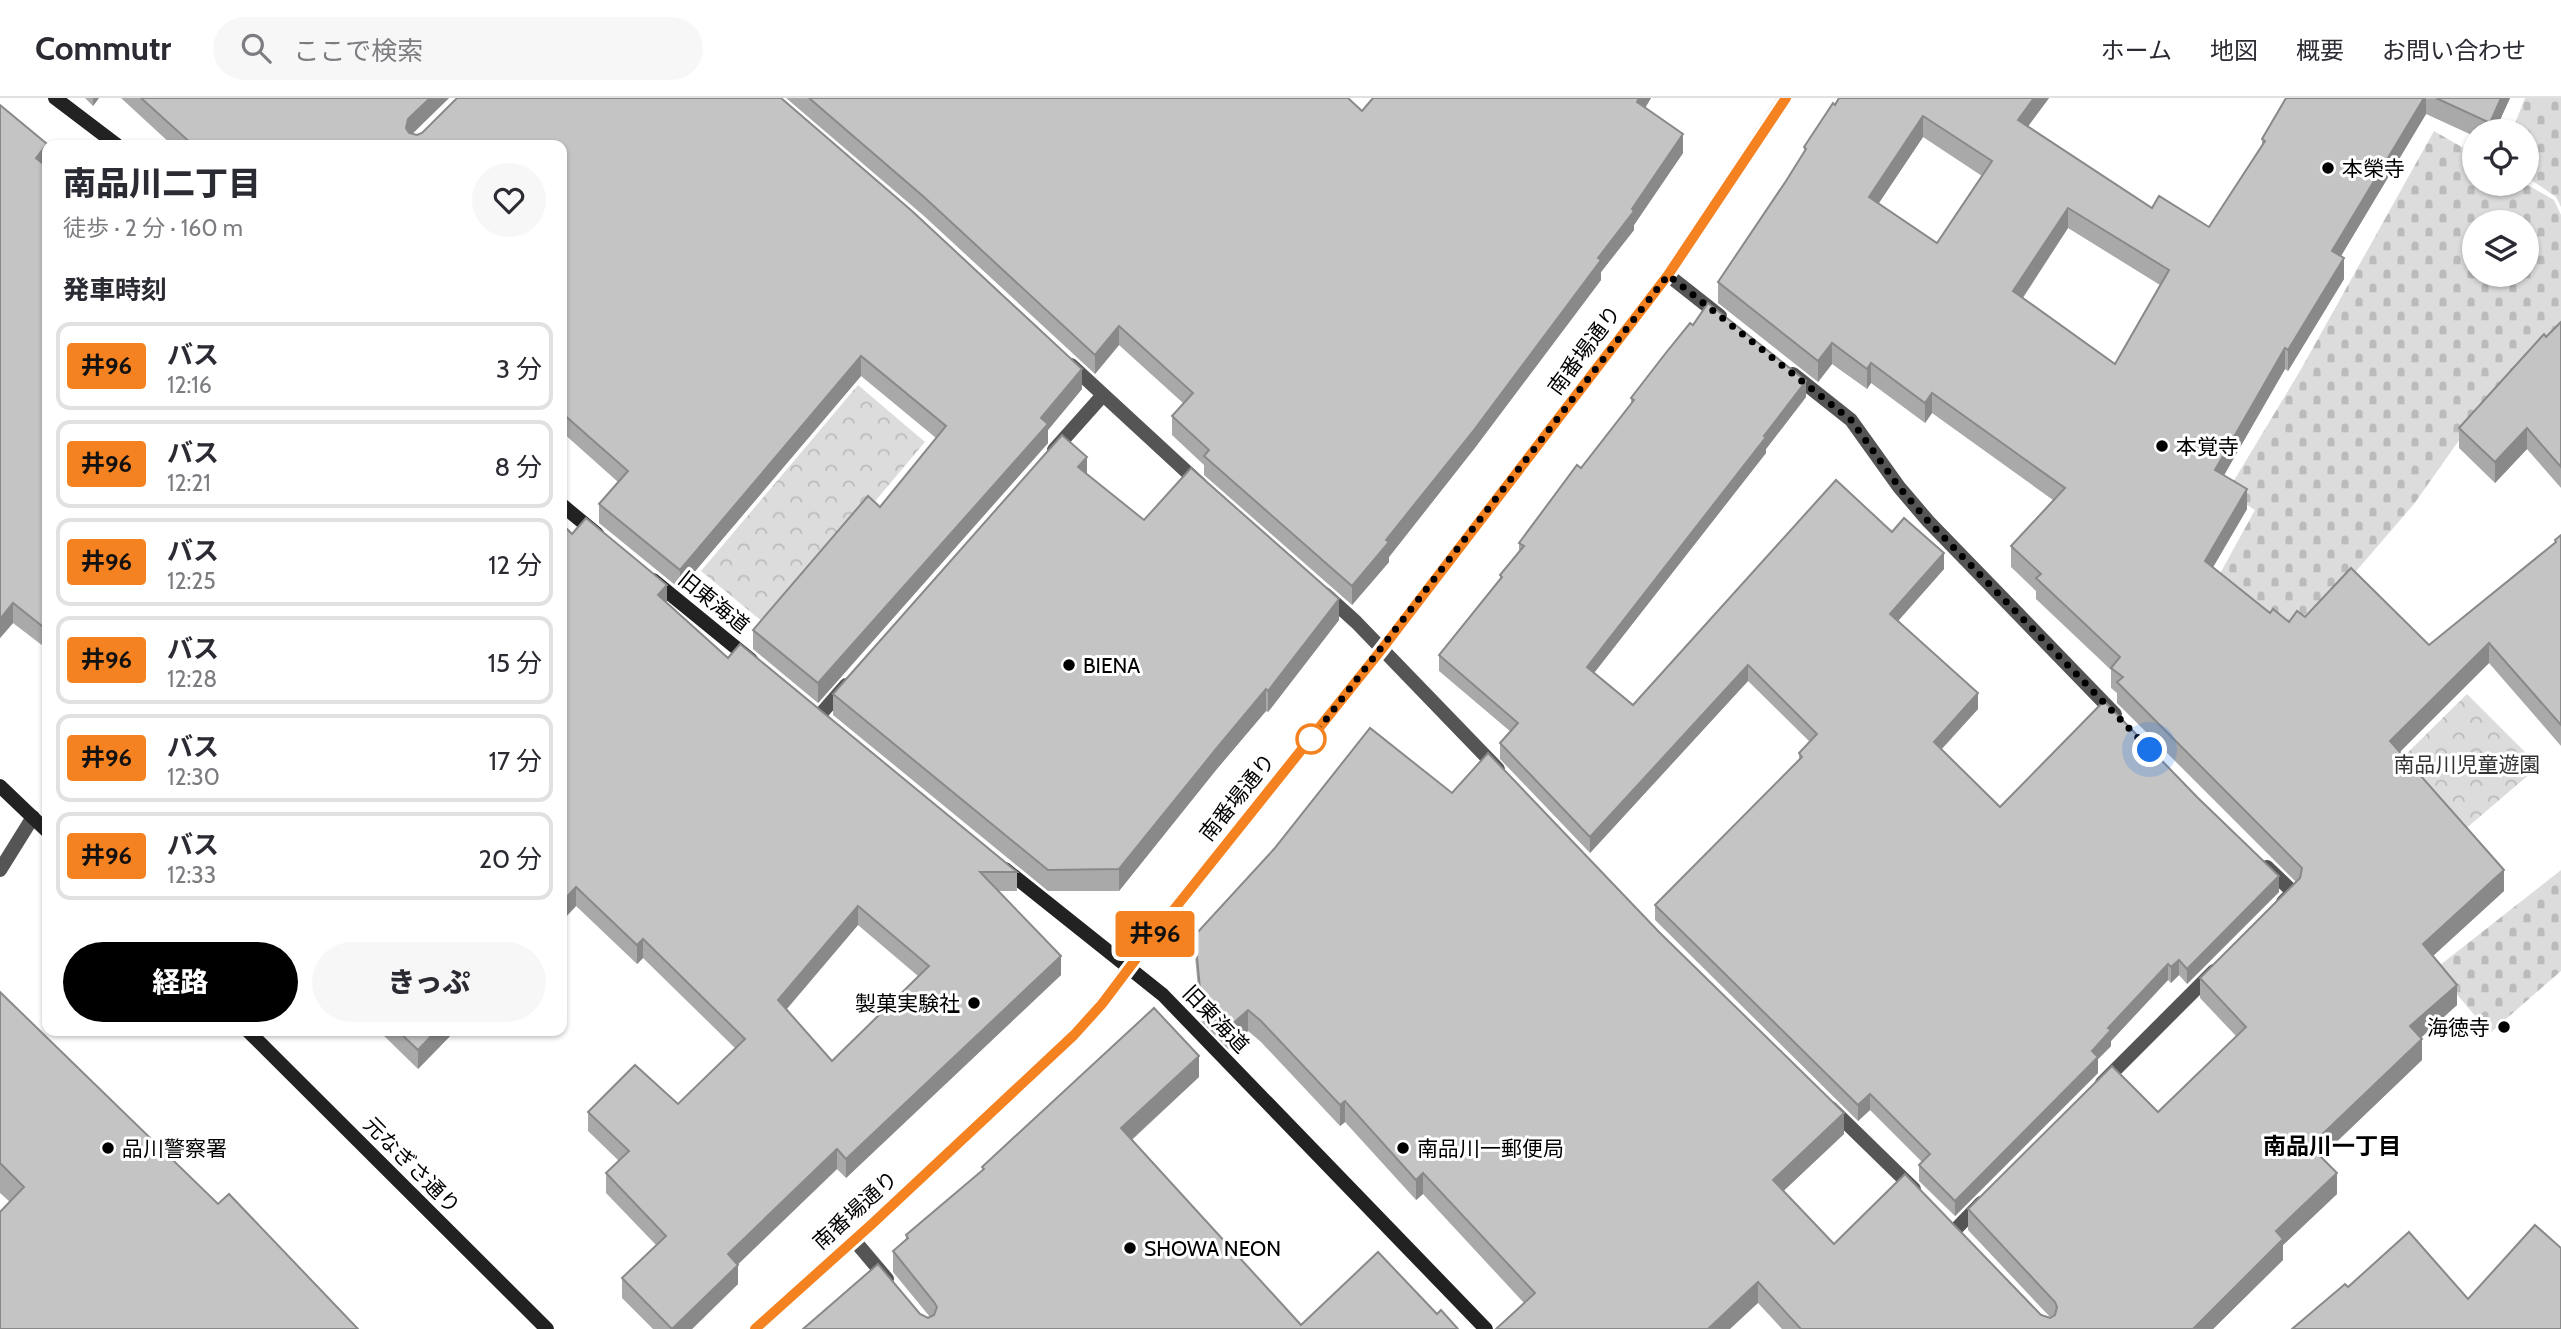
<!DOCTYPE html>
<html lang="ja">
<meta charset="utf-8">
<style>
:root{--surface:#fff;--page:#f7f7f7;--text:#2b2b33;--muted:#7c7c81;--line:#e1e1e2;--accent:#000}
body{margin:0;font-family:Cabin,"Noto Sans JP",sans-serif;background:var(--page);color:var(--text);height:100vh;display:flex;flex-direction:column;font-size:26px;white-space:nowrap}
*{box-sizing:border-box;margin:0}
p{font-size:23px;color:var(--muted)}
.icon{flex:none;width:38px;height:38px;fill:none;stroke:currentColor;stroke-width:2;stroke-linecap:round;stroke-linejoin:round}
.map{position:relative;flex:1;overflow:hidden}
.sheet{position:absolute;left:42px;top:42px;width:525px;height:896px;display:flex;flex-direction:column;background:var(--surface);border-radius:14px;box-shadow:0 2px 5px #0004}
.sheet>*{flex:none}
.badge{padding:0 14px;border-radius:5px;font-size:24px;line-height:46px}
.buttons{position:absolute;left:2462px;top:21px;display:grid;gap:14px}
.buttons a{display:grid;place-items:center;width:77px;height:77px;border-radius:50%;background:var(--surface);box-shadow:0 2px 5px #0004;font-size:35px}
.you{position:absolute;width:35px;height:35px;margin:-18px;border:5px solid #fff;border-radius:50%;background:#1a73e8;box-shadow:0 0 0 10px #1a73e833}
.map>.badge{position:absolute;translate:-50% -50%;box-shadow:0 0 0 4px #fff}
h2{padding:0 21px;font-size:26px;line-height:63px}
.round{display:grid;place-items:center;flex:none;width:74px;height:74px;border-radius:37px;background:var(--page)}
.headline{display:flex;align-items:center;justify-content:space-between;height:119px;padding:0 21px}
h1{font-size:33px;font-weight:800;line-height:52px}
.action{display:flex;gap:14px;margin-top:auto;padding:14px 21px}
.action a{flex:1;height:80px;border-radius:42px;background:var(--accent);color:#fff;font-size:28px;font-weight:800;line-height:80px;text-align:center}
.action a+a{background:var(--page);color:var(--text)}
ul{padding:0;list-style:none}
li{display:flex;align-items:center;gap:21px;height:88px;margin:0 14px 10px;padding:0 7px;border:4px solid var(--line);border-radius:14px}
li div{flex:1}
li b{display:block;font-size:26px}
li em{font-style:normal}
li .badge{min-width:77px;font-weight:700;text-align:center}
header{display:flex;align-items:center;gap:42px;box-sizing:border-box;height:98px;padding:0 35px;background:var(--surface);border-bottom:2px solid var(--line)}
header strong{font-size:33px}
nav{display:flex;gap:38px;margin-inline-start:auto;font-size:24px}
.search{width:490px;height:63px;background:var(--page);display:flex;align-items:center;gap:18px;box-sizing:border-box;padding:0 24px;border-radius:38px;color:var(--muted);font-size:26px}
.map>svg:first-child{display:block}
.forest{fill:url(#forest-crowns)}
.cemetery{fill:url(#cemetery-stones);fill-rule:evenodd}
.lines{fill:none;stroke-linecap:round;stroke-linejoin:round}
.street{stroke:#555;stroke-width:14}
.secondary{stroke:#222;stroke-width:14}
.wall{fill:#a9a9a9;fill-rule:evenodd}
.shaded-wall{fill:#898989}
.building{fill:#c4c4c4;stroke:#898989;stroke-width:2;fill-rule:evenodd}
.line-casing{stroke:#fff;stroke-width:16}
.line{stroke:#f58220;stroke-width:10}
.walk{stroke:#000;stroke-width:7;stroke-dasharray:0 12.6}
.poi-dot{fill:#000;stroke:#fff;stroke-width:2.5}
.stop-dot{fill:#fff;stroke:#f58220;stroke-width:3.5}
.labels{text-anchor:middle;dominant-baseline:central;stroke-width:6;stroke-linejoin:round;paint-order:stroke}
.poi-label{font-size:21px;fill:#000;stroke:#fff;text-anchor:start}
.street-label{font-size:21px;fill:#000;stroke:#fff}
.park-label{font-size:21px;fill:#333;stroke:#fff}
.neighbourhood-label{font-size:23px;font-weight:bold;fill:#000;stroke:#fff}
</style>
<header>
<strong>Commutr</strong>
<div class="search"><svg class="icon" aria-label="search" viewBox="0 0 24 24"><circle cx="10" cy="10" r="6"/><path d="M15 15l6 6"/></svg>ここで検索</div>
<nav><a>ホーム</a><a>地図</a><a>概要</a><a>お問い合わせ</a></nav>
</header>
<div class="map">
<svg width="2561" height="1231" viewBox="0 0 2561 1231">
<defs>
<pattern id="forest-crowns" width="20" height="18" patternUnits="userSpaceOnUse" patternTransform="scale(1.75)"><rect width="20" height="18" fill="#dcdcdc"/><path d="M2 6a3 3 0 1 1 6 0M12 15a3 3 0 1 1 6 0" fill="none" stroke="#bbb"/></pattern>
<pattern id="cemetery-stones" width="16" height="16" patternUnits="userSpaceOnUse" patternTransform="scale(1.75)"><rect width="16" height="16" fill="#dcdcdc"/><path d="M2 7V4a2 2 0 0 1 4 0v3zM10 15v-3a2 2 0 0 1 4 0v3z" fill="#bbb"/></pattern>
</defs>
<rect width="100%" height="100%" fill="#fff"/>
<g class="forest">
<path d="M858,287L925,344L769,529L701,473Z"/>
<path d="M2467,596L2539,668L2463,733L2398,664Z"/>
</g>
<g class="cemetery">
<path d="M2525,0H2561V109L2556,99L2527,79V33H2512Z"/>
<path d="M2434,33L2474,56V86H2526L2554,102L2561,117V236L2484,307L2414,406L2345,486L2293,532L2217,481L2255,412L2227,394L2300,273ZM2474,124H2527V177H2474Z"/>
<path d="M2561,772V873L2490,935L2435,871Z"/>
</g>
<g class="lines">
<g class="street">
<path d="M1668,177L1720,218"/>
<path d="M1071,267L1200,386"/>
<path d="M1793,276L1851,322L1899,389L1928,423L2115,616"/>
<path d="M1054,352L1103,297"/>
<path d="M1325,496L1356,524L1498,671"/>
<path d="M819,618L846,587"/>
<path d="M2267,769L2293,794L2283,804"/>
<path d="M0,772L33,719"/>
<path d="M1128,870L1382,551L1668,177L1785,0"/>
<path d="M2102,985L2214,873"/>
<path d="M1831,1010L1914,1091"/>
<path d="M1955,1132L1981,1105"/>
<path d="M854,1142L887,1181"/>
</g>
<g class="secondary">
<path d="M55,0L117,47"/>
<path d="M562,407L597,436"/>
<path d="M653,482L751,562"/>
<path d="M0,688L47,733"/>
<path d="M1005,771L1163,897L1486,1231"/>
<path d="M248,933L547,1231"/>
<path d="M755,1231L872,1126L1074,937L1102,906L1128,870"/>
</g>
</g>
<g class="wall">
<path d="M85,0H99L93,8Z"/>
<path d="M121,0H449L412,36L417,37L422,35L457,0H781L912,113L1082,271V291L1048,332V345L818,605L753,551V532L868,398L880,409L936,340L861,278L680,491L599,425V406L618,384L562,334V47H172Z"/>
<path d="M786,0H1348L1362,13L1373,0H1651L1645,10L1683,55L1634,127V132L1601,174V182L1474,351L1389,459V464L1352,507L1204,377V367L1172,337V318L1183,305L1119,247L1095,276L924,118Z"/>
<path d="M1839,0H2049L2028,28L2152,110L2209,129L2262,48V41L2286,0H2510L2495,33H2474V38L2426,16L2341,158L2344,181L2288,273L2285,271L2224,377L2247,411L2213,469L2270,515L2289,524L2305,519L2429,547L2555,446V442L2561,437V648L2489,565L2399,654L2504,793L2433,858L2457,907L2421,940L2422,962L2321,1059L2337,1096L2283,1147V1162L2213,1231H1782L1758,1205H1524L1423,1096L1416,1102L1345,1024L1340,1028L1261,944L1248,933L1228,951L1201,923L1195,858V837L1844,1036L1783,1093L1834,1146L2050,1219L1968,1132V1111L2158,1014L2236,938L2200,900V880L2296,784L2117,605V595L2111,590V572L2036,501V493L2011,469V448L2053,402L1932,315L1925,325L1871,285L1867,291L1832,266L1818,284L1718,205V184L1786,83L1804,54V49ZM1923,39L1982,78L1937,145L1878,106ZM2068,130L2160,187L2115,266L2023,200Z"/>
<path d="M0,7L47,46V65L45,68L47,70V551L13,525L0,540Z"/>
<path d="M2561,224V390L2527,351L2495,385L2459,350V330Z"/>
<path d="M1806,299L1766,351V355L1594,575L1633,607L1892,434L1944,471L1898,523L1978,611L1942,651L2000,709L2279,794L2187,886L2179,877L2171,885L2168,882L2111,943V948L2098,961V975L1955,1118L1919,1083V1067L1922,1064L1870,1012L1858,1023L1655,822V807L1799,662V655L1810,644L1748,583L1590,755L1500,661V645L1511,634L1439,573V557L1500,481V477L1519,453V445L1581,370L1631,306V300Z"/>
<path d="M1087,377L1144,422L1339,522L1268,614L1266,613L1216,672L1119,793H1048L833,617V596Z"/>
<path d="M562,426L572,436L667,505L728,560L1017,774V793H998L1061,877L846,1080L837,1071L738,1166V1186L692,1231H653L622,1200V1180L657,1148L606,1095V1075L619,1063L588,1033V1014L678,1006L736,951L643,860L637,866L576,808L562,823ZM858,827L918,878L832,963L787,911Z"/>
<path d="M0,894L218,1106L10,1104L0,1095Z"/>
<path d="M379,933H455L418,971Z"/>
<path d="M1199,979L1132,1042L1301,1227L1437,1216L1458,1231H803L920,1216L928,1220L930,1219L893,1174V1153L906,1142V1137L982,1073V1069Z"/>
</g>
<g class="shaded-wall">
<path d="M93,0H99L93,8Z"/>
<path d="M430,0H449L408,40L406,30L408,21Z"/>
<path d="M1639,0H1651L1637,23V4Z"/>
<path d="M2034,0H2049L2018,42V22Z"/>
<path d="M2424,0H2426V16L2332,173V153Z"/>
<path d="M2501,0H2510L2495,33H2490V25Z"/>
<path d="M1923,18V39L1869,120V99Z"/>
<path d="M1683,36V55L1634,127V132L1601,174V182L1474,351L1389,459V464L1352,507V488L1598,160Z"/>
<path d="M47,46V65L36,79V60Z"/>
<path d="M2068,110V130L2013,214V193Z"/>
<path d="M2344,160V181L2288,273V252Z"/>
<path d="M1119,228V247L1095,276V257Z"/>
<path d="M1832,245V266L1818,284V263Z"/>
<path d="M2285,250V271L2215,393V372Z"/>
<path d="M861,258V278L680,491V472Z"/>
<path d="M1871,265V285L1867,291V271Z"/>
<path d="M1082,271V291L1048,332V345L818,605V585Z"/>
<path d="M1806,283V299L1766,351V355L1587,584V569Z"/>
<path d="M1932,295V315L1925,325V305Z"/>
<path d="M2527,330V351L2495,385V364Z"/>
<path d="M1087,359V380L1078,369Z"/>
<path d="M2247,391V411L2205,483V463Z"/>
<path d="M1944,455V471L1890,532V516Z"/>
<path d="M667,487V506L658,497Z"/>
<path d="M1339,501V522L1268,614V593Z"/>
<path d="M13,505V525L0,540V521Z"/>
<path d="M2489,545V565L2390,664V643Z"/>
<path d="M1748,567V583L1590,755V739Z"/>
<path d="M1266,591V613L1216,672L1119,793V771L1216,651Z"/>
<path d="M1978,595V611L1934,659V644Z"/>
<path d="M2504,772V793L2423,867V846Z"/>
<path d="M2279,778V794L2187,886V871Z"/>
<path d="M576,789V808L562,823V804Z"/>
<path d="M858,808V827L778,921V902Z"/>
<path d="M643,841V860L637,866V847Z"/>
<path d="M1061,858V877L846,1080V1061Z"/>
<path d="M2179,862V877L2171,885V869Z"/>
<path d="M2168,866V882L2111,943V948L2098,961V975L1955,1118V1103L2092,953L2108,930Z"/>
<path d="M2457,887V907L2410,949V928Z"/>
<path d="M1248,912V933L1228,951V930Z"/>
<path d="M436,933H455L418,971V952Z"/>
<path d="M2422,941V962L2310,1069V1048Z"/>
<path d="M1199,958V979L1121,1051V1030Z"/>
<path d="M1870,996V1012L1858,1023V1007Z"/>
<path d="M1345,1003V1024L1340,1028V1007Z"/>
<path d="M1844,1015V1036L1773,1103V1082Z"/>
<path d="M837,1051V1071L728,1176V1156Z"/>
<path d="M1423,1075V1096L1416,1102V1082Z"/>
<path d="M2337,1075V1096L2283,1147V1162L2213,1231H2193L2276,1133Z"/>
<path d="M738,1167V1186L692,1231H672Z"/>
<path d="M1758,1184V1205L1730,1231H1708Z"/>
</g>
<g class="building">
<path d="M141,0H430L408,21L406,30L409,35L417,37L422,35L457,0H781L912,113L1082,271L1041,320L1048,326L818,585L753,532L868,398L880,409L946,328L861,258L680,472L599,406L628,373L562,315V47H193Z"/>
<path d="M809,0H1348L1362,13L1373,0H1639L1637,4L1683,36L1632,111L1634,113L1598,160L1601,162L1474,332L1386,442L1389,444L1352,488L1204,358L1209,352L1172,318L1193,295L1119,228L1095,257L924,99Z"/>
<path d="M1839,0H2034L2018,22L2152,110L2159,98L2209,129L2265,43L2262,41L2286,0H2424L2332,153L2344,160L2288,252L2285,250L2215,372L2247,391L2205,463L2270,515L2273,511L2289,524L2297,513L2305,519L2351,470L2429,547L2556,444L2555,442L2561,437V627L2489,545L2390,643L2504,772L2423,846L2457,887L2410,928L2422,941L2310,1048L2337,1075L2276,1133L2283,1141L2193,1231H1801L1758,1184L1708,1231H1496L1535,1195L1423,1075L1416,1082L1345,1003L1340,1007L1261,923L1248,912L1228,930L1201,902L1195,837L1274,751L1370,630L1452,695L1488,655L1659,834L1844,1015L1773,1082L1834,1146L1905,1076L2041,1217L2050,1220L2055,1217L2057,1209L2055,1204L1968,1111L2112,968L2158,1014L2246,929L2200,880L2300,780L2302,770L2117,584L2123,579L2111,570L2120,559L2036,480L2041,476L2011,448L2065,390L1932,295L1925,305L1871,265L1867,271L1832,245L1818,263L1718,184L1786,83L1806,51L1804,49L1833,5L1835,7ZM1923,18L1992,63L1937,145L1869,99ZM2068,110L2169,172L2115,266L2013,193Z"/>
<path d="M2436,0H2501L2490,25Z"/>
<path d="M0,7L47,46L36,60L47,69V532L13,505L0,521Z"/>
<path d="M1708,205L1806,283L1764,338L1766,339L1587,569L1633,607L1836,382L1892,434L1904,420L1944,455L1890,516L1978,595L1934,644L2000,709L2104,603L2198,700L2279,778L2187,871L2179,862L2171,869L2168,866L2108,930L2111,932L2092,953L2098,959L1955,1103L1919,1067L1930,1056L1870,996L1858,1007L1655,807L1802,659L1799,655L1817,636L1748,567L1590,739L1500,645L1518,625L1439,557L1502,479L1500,477L1524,448L1519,445L1577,367L1581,370L1634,302L1631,300L1665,256L1690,225L1693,227Z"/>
<path d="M2561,224V369L2527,330L2495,364L2459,330L2544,236L2546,239Z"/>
<path d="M1062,337L1087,359L1078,369L1144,422L1191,370L1339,501L1268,593L1266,591L1216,651L1119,771L1048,772L833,596Z"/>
<path d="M586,420L667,487L658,497L728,560L740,546L1017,774H980L1061,858L846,1061L837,1051L728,1156L738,1167L672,1231L622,1180L666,1138L606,1075L629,1053L588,1014L635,967L678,1006L745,941L643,841L637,847L576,789L562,804V426L572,436ZM858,808L929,868L832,963L778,902Z"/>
<path d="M0,894L218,1106L229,1096L358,1231H0V1114L24,1089L0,1065Z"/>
<path d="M1154,910L1199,958L1121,1030L1301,1227L1378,1154L1437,1216L1441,1212L1458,1231H803L878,1166L920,1216L928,1220L934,1217L937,1209L934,1204L893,1153L908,1140L906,1137L984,1071L982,1069Z"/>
<path d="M398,933H436L418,952Z"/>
<path d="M2535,1127L2561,1150V1231H2292L2345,1186L2348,1189L2409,1134L2468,1201Z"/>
</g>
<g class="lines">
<g class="line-casing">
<path id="line" d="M755,1231L872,1126L1074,937L1102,906L1160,829L1382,551L1668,177L1786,0"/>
</g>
<use href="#line" class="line"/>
<path class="walk" d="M1311,641L1668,177L1851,322L1899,389L1928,423L2150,652"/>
</g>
<g class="poi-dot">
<circle cx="2328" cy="70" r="7"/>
<circle cx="2162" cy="348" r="7"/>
<circle cx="1069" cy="567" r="7"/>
<circle cx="974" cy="905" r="7"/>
<circle cx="2504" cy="929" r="7"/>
<circle cx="108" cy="1050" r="7"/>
<circle cx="1403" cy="1050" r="7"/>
<circle cx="1130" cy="1150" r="7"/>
</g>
<circle class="stop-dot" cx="1311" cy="641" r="14"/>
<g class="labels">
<g class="poi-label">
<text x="2342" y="70">本榮寺</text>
<text x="2176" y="348">本覚寺</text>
<text x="1083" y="567">BIENA</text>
<text x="960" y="905" text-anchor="end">製菓実験社</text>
<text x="2490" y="929" text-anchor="end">海徳寺</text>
<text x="122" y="1050">品川警察署</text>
<text x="1417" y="1050">南品川一郵便局</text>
<text x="1144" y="1150">SHOWA NEON</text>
</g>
<g class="street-label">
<text transform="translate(1584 252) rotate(-53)">南番場通り</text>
<text transform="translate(714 504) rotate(39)">旧東海道</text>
<text transform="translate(1237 699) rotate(-51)">南番場通り</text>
<text transform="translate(1216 921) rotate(46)">旧東海道</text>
<text transform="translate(412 1067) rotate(45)">元なぎさ通り</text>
<text transform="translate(855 1112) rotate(-42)">南番場通り</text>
</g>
<g class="park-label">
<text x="2467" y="666">南品川児童遊園</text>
</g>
<g class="neighbourhood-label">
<text x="2332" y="1048">南品川一丁目</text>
</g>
</g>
</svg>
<div class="buttons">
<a><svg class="icon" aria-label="locate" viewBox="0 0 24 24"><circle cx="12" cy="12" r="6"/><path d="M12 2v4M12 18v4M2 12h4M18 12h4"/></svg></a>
<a><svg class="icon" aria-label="layers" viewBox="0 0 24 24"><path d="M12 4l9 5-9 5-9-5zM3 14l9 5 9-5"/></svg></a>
</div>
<div class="you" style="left:2150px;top:652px"></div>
<b class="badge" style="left:1155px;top:836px;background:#f58220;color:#111">井96</b>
<section class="sheet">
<div class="headline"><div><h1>南品川二丁目</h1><p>徒歩 · 2 分 · 160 m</p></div><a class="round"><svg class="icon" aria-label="heart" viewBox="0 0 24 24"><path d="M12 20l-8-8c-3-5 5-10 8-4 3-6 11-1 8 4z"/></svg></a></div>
<h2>発車時刻</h2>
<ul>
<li><span class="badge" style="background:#f58220;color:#111">井96</span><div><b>バス</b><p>12:16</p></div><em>3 分</em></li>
<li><span class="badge" style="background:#f58220;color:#111">井96</span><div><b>バス</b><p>12:21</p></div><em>8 分</em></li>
<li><span class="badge" style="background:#f58220;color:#111">井96</span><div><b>バス</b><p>12:25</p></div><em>12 分</em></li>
<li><span class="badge" style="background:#f58220;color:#111">井96</span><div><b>バス</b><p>12:28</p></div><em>15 分</em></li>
<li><span class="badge" style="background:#f58220;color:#111">井96</span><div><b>バス</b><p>12:30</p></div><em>17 分</em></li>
<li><span class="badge" style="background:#f58220;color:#111">井96</span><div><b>バス</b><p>12:33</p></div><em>20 分</em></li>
</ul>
<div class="action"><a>経路</a><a>きっぷ</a></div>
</section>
</div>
